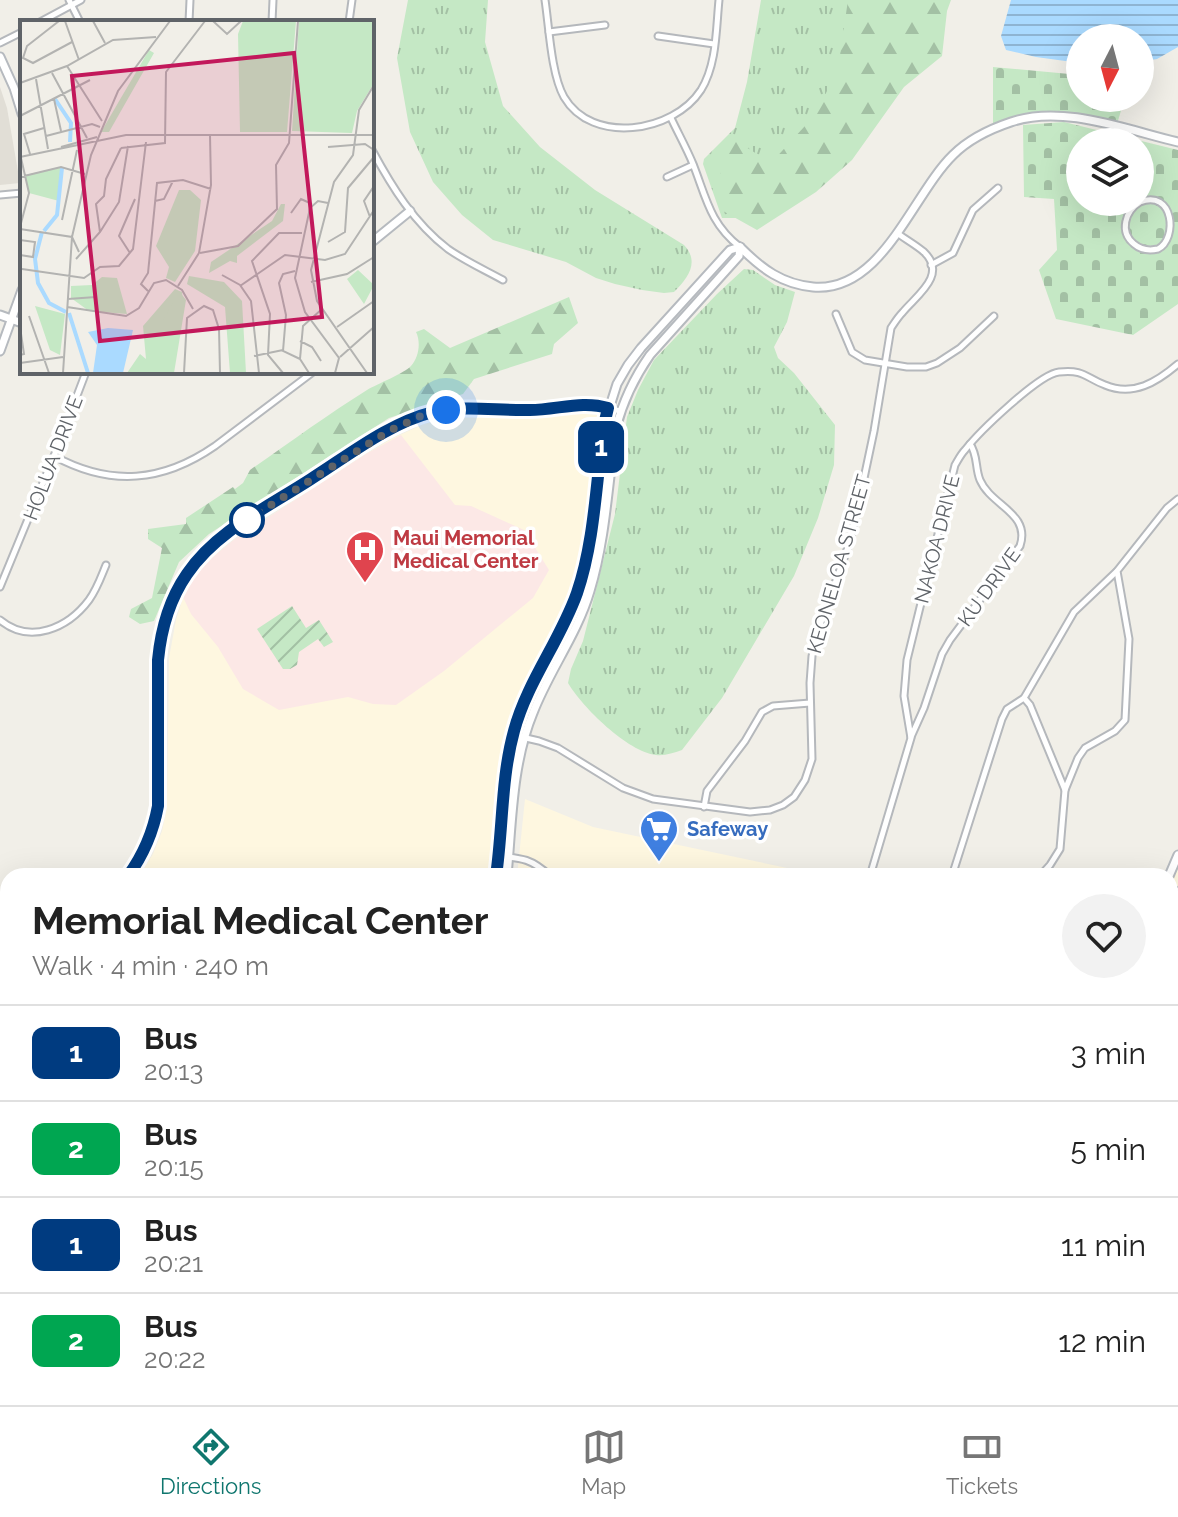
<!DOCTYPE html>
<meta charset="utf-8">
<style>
:root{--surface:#fff;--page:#f2f2f2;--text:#222;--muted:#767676;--line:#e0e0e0;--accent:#0f766e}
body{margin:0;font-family:Raleway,sans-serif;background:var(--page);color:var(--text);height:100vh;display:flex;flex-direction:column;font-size:30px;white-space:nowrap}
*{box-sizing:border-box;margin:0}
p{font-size:26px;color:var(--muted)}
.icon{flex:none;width:44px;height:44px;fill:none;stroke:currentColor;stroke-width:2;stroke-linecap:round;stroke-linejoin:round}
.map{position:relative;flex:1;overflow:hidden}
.details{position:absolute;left:0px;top:868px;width:1178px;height:538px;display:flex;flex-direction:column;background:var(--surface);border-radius:24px 24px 0 0;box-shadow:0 8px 32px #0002}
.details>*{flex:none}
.badge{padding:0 16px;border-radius:12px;font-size:28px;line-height:52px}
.needle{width:52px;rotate:186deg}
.fabs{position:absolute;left:1066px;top:24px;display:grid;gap:16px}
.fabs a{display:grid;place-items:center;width:88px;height:88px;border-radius:50%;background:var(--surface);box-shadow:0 8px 32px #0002;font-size:40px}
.you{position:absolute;width:40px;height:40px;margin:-20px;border:6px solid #fff;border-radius:50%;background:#1a73e8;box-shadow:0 0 0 12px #1a73e833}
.map>.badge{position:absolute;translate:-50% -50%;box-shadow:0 0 0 4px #fff}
.round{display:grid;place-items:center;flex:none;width:84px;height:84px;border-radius:42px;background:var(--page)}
.summary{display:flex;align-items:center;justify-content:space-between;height:136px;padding:0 32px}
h1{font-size:38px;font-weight:700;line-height:60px}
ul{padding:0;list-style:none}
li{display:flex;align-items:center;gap:24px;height:96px;padding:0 32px;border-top:2px solid var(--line)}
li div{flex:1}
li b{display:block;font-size:30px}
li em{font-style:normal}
li .badge{min-width:88px;font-weight:700;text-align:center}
.tabs{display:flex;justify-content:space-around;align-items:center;height:112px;border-top:2px solid var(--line);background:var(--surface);font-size:22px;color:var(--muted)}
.tabs a{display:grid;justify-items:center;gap:4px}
.tabs .current{color:var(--accent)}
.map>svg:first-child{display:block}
.commercial{fill:#fef7e0}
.education{fill:#e1ded6}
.medical{fill:#fce8e6}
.grass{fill:url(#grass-tufts)}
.forest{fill:url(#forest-firs)}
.cemetery{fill:url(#cemetery-stones);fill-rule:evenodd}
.park{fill:#c5e8c5}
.garden{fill:url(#garden-furrows)}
.water{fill:url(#water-rules)}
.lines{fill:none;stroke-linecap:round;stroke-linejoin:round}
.street-casing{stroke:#b5b8bc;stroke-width:9}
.secondary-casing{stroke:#b6babf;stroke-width:11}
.primary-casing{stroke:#f2c960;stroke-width:12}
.street{stroke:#fff;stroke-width:5}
.secondary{stroke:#fff;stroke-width:7}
.primary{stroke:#fff2af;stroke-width:8}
.line-casing{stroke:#fff;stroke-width:18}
.line{stroke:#003b80;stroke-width:12}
.walk{stroke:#5f6368;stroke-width:8;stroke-dasharray:0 14.4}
.stop-dot{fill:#fff;stroke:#003b80;stroke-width:4}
.labels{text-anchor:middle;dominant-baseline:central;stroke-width:7;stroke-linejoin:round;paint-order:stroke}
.street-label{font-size:20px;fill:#5f6368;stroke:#fff}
.health-label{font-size:20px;font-weight:bold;fill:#be3a42;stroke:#fff;text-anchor:start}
.shop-label{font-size:20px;font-weight:bold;fill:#366cbe;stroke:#fff;text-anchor:start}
.inset-river{fill:none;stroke:#aadaff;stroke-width:4}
.inset-road{fill:none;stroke:#b3b3b1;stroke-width:2}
.view{fill:#c2185b;fill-opacity:0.15;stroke:#c2185b;stroke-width:4}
.inset-edge{fill:none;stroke:#5f6368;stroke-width:4}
</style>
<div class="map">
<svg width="1178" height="1405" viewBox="0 0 1178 1405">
<defs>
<pattern id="grass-tufts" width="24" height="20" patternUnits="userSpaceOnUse" patternTransform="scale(2)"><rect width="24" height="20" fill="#c5e8c5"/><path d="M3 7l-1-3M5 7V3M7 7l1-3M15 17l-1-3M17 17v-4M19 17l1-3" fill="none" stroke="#a3c0a4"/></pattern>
<pattern id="forest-firs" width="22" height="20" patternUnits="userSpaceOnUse" patternTransform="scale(2)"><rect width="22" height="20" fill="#c5e8c5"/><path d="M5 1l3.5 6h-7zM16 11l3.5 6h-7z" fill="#a3c0a4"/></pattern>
<pattern id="cemetery-stones" width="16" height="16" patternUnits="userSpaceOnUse" patternTransform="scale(2)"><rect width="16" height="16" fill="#c5e8c5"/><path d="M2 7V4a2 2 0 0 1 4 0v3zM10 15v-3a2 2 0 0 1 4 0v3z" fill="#a3c0a4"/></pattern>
<pattern id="garden-furrows" width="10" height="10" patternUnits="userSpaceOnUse" patternTransform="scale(2)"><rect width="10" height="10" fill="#c5e8c5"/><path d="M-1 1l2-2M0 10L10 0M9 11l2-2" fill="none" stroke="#a3c0a4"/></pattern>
<pattern id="water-rules" width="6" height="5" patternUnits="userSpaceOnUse" patternTransform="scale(2)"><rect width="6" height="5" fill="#aadaff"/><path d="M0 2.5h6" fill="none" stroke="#8eb4d2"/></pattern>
</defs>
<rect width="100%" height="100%" fill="#f1efe8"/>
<g class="commercial">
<path d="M583,413L602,416L578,572L569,604L525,688L515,709L508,734L491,876H139L153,854L162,831L167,807L169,658L176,620L183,597L197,570L235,539L366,454L393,438L424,424L447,419L476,417L532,419Z"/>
<path d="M525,799L593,827L825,876H517Z"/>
<path d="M1178,864V1045L1170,1046V884Z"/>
</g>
<g class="education">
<path d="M0,87L7,108L20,183L0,185Z"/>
<path d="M294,1398H666L659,1405H293Z"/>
<path d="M864,1398H1090L1094,1405H860Z"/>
</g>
<path class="medical" d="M401,435L455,505L471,506L524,530L549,570L533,598L444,671L396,705L373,704L348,697L279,710L243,689L218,647L191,614L183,597L197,570L235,539L366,454Z"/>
<g class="grass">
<path d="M408,0H488L485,42L503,106L540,147L595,190L684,245C700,262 688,278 674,292L664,293L642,290L615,284L596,278L566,262L493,240L462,215L433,182L410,132L397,58Z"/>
<path d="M761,0H857L848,74L737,218H722L703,164L704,159L735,128L747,82Z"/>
<path d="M744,269L753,270L775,285L795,292L787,322L774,347L778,358L794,373L835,425L834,465L818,518L794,576L722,698L682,750C673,753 665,756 656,755C628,752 582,707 568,683L571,669L583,641L615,514L627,417L638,390L654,360L717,294Z"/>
</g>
<g class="forest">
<path d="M848,0H951L947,11L942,56L904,87L852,160L816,192L757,230L723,211L720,160L735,140L771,163L815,115L838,69Z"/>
<path d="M569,297L578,323L554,344L552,354L474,379L463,394L389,418L209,534L179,562L154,621L140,624L129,617L131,609L152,598L162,548L148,539V529L186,524V518L233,487L235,489L243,483L250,470C289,443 327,415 367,390C377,384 405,373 411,366C419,357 421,342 416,332L424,329L450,348Z"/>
</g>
<g class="cemetery">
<path d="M993,67L1080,75V98H1119L1118,102L1123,104L1117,124C1065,111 1045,108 993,124Z"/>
<path d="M1064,122L1178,150V304L1133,335L1056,319L1039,270L1057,250L1054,199L1024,197L1023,125ZM1080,142H1140V202H1080Z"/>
</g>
<g class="park">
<path d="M0,980L8,981V1304L0,1355Z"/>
<path d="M12,1398H294L293,1405H11Z"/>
</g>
<path class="garden" d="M292,606L306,628L319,620L333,642L324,647L318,639L299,652L297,665L290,669H283L257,629Z"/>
<path class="water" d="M1011,0H1178V47L1157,59L1140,62V38H1080V63L1036,57L1006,50L1001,36Z"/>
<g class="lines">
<g class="street-casing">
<g id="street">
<path d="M69,0L80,22"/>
<path d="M545,0C549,26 551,74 564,97C592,145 673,133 701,90C717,64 716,29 719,0"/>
<path d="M40,22L81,0"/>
<path d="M189,22L190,0"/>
<path d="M272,22L273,0"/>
<path d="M349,22L352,0"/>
<path d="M549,32L605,25"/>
<path d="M658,36L714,44"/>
<path d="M0,43L22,32"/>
<path d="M671,118C678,133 687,149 693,164C706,197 710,224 740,247"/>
<path d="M372,150C392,187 414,223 448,249C465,261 485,270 503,280"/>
<path d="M667,177L693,165"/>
<path d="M0,195L22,193"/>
<path d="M1140,202C1125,211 1119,232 1134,244C1141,250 1149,251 1158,249C1178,239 1174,189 1140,202"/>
<path d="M931,265L953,253L973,210L998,188"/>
<path d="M836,314L852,352L865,360L907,367H926L937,363L960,348L994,316"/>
<path d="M54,456C111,487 163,482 215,446L313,372"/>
<path d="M0,587L54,456L86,372"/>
<path d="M0,620C30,645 68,628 89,600C97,589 101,577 106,565"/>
<path d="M1024,698L1030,705L1065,790"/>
<path d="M513,735L539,741L558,748L623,788L653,799L750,812L770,810L783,805L794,797L805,780L812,759L810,683L812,656L820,625L848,547L856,516L874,431L891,328C895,322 898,317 903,312C916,296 948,275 924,252C916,245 905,239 897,233"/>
<path d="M911,737L924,708L942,654L950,640L1020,546C1031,513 991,506 980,480C975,468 978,455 970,444"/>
<path d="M704,807L707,791L745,741L762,712L773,706L810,703"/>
<path d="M499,856C522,858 532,859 550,876"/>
<path d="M128,876C144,854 153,833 158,806V660C161,628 169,600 187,574C216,532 268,506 311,479C346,456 382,429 422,416C457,404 494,411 530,410C548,410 566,404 585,404C597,404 608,408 620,411"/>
<path d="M870,876L911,738L904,696L907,660L955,465C958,460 961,454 965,450C979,432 1039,374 1059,372C1084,369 1086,378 1105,385C1133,397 1157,382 1178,364"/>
<path d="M952,876L1002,719L1007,709L1024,698L1074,612L1116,572"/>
<path d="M1040,876L1050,865L1060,849L1065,790L1078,758L1085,748L1115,731L1125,720L1129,639L1117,571L1167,508L1178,499"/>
<path d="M1170,1005L1178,1009"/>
<path d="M1170,1065L1178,1064"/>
<path d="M1170,1135L1178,1134"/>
<path d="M1170,1181L1178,1199"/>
<path d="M1170,1344L1178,1341"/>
<path d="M1170,1388L1178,1385"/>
<path d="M1168,1398L1171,1405"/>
<path d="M0,1399L8,1351"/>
<path d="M659,1405L666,1398"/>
<path d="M1118,1405L1140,1398"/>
</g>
</g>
<g class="secondary-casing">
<g id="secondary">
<path d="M0,57L14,88L22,114"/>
<path d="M372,242L410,211"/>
<path d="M740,247C762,269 782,284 813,287C882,293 912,195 953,155C969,139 990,129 1011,122C1062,104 1127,130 1178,142"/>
<path d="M0,315L22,323"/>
<path d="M0,351L22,290"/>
<path d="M496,876L509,749L526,696L564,625L577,591L587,556L593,520L604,425L617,384L628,365L641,348L730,250L740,247"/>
<path d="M507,876C512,822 512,764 533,713C549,671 577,635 590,591C606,538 608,483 616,428C623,401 634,378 650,355L739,256L740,247"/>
<path d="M1169,876L1178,855"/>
<path d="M1170,889L1178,892"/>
<path d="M856,1405L862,1398"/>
</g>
</g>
<g class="primary-casing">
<g id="primary">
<path d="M0,951L8,952"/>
<path d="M0,966L8,967"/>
<path d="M1170,1054L1178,1053"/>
</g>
</g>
<use href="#street" class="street"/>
<use href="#secondary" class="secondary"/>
<use href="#primary" class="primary"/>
</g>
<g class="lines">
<g class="line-casing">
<path id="line" d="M128,876C144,854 153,833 158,806V660C161,629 169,600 187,574C216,531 268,507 311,479C349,455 389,423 433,412C465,405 498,411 530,410C557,410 582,400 608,408L604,425C596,481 595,540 577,593C560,641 527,682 514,731C501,778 503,828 496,876"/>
</g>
<use href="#line" class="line"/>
<path class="walk" d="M247,520L389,431L421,416L446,410"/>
</g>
<defs>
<g id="hospital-pin" transform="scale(2)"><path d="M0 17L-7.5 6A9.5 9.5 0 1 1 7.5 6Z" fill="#e0444e" stroke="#fff"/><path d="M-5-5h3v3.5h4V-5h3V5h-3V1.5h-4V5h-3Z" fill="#fff"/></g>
<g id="supermarket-pin" transform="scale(2)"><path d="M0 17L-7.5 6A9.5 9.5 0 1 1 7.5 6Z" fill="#3f7fe0" stroke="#fff"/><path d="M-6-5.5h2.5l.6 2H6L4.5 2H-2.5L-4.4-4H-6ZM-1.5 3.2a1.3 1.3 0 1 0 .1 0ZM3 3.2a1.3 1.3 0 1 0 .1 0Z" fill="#fff"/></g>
</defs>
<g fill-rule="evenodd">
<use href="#hospital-pin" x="365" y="550"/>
<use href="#supermarket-pin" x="659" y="829"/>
</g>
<circle class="stop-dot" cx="247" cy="520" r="16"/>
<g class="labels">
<g class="street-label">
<text transform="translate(53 458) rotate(-69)">HOLUA DRIVE</text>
<text transform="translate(937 539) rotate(-76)">NAKOA DRIVE</text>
<text transform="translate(839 564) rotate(-74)">KEONELOA STREET</text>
<text transform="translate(989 587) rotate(-54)">KU DRIVE</text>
</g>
<g class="health-label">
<text x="393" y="538">Maui Memorial<tspan x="393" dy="23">Medical Center</tspan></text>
</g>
<g class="shop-label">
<text x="687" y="829">Safeway</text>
</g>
</g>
<g transform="translate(20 20)">
<rect width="354" height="354" fill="#f1efe8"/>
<path d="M159,170H170L181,180L175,231L155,262L146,258L149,247L136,226ZM169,256L204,262L222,281L226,353H210L205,287L167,264ZM159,271L166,280L154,353H139L141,300Z" fill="#c5e8c5"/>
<path d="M261,184H265L263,201L217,236V243L210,241L189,253L191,242L252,201ZM155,269L162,272L163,282H153L143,301V353H107L120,334L126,339L123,306Z" fill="#c5e8c5"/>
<path d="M129,30L134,33L89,112H81ZM82,257L97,258L107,294L69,291L51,278V266L72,265Z" fill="#c5e8c5"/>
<path d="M223,1H276L267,112H220L218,14ZM279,1H354V63L337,91L332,113L272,111ZM41,147L39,181L9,173L5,155ZM338,250L354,265L344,284L327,259ZM15,286L45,294L40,335L30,330Z" fill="#c5e8c5"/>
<path d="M88,308L113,310L103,353H73L77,325L68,312Z" fill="#aadaff"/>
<path class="inset-river" d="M35,79L51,103L50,122M24,211L37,195L42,148M22,212L15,239L18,263L29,283L46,292M49,293L68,353"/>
<path class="inset-road" d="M39,1L7,26L3,38L13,43L52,22M45,1L59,40M73,1L85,23M193,1L207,14L221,1M354,29V59M47,46L82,101M32,53L67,118M16,59L28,129M0,63L47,46L93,20L136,17M34,79L41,111M0,96L70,60M26,116L72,104L80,107M41,127L77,117M308,127L345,124L354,130M101,128L145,123L146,52L185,1M10,134L4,114L24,108M0,137L106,115H354M0,157L41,147L65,154M135,181L144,179L153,161M308,183L298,181L290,188L275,258L285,292L319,338L315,353M271,193L281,179L292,184M350,197L344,181L354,166M42,200L57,130M0,207L9,173L1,138M0,209L52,217L59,232M80,212L99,182L108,126M0,220L15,222L13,237L0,235M308,222L325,212L328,168L354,137M110,233L99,216L115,179M180,233L218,226L257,189L256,145L269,123L278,1M56,239L80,212L76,184L84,176L86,159L101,128M2,249L64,258L80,247L99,246L113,229L126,122M275,251L263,254L259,263L266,295L263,331L280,339M202,255L220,265L231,281L239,353M291,262L327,254L354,237M158,266L179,233L191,165L190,115M220,266L265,235L305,240L325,234L354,190M128,271L121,264L128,253L137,163L163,160L191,169M48,279L76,277M47,287L106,296L119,288L134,263L146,260L162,270L173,289M9,296L29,353M0,307L4,334L0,335M317,307L354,281M280,321L292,327L301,341M234,336L263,330M320,337L354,307M0,343L43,337M43,353L52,217L71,135L98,71L150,1M164,353L167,298L184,286L193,290L199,309L200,353M263,353L248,335L250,294L232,241L259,213H282M289,353L280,339L283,306L302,289M347,353L297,281L291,250L314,162L333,135L339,90L354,65"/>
<path class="view" d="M274,33L302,297L80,321L52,56Z"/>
<rect width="354" height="354" class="inset-edge"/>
</g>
</svg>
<div class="fabs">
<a><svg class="needle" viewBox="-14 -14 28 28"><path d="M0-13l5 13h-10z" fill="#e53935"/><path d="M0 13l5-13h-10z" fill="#767676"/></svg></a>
<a><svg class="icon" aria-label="layers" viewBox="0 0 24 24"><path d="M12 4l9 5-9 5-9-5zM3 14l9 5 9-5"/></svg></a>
</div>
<div class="you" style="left:446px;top:410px"></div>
<b class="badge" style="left:601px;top:447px;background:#003b80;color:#fff">1</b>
<section class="details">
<div class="summary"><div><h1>Memorial Medical Center</h1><p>Walk · 4 min · 240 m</p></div><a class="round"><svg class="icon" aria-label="heart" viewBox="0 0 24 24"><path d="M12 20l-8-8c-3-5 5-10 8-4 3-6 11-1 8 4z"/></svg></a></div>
<ul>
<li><span class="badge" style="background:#003b80;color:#fff">1</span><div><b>Bus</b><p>20:13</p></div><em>3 min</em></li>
<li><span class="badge" style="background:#00a651;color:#fff">2</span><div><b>Bus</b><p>20:15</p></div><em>5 min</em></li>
<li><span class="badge" style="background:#003b80;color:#fff">1</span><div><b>Bus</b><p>20:21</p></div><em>11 min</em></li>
<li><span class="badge" style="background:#00a651;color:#fff">2</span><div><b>Bus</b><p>20:22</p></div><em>12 min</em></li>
</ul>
</section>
</div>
<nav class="tabs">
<a class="current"><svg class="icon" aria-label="directions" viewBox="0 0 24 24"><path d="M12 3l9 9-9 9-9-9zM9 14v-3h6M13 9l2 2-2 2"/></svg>Directions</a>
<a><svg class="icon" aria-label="map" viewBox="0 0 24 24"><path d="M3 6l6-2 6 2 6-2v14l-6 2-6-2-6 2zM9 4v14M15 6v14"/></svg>Map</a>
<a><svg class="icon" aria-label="tickets" viewBox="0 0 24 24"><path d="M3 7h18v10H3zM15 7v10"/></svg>Tickets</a>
</nav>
